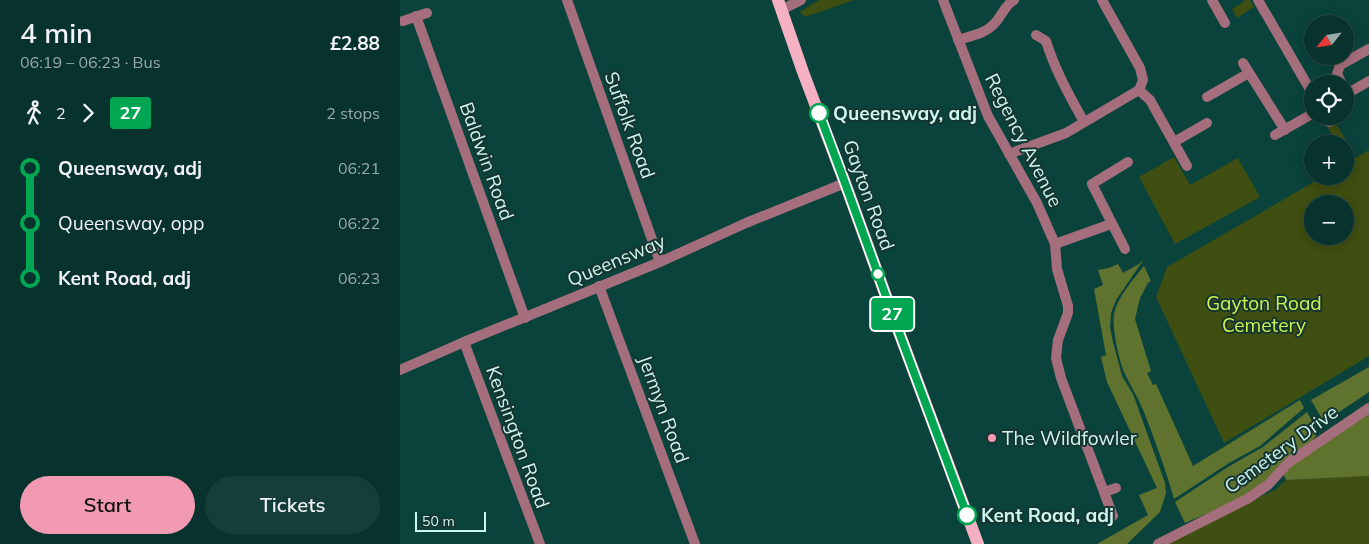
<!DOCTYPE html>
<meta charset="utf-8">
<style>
:root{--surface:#08322d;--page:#163e39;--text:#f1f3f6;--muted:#98aaaa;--line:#294d49;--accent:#f19ab1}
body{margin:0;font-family:Mulish,sans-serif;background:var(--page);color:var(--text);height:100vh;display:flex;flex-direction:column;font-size:19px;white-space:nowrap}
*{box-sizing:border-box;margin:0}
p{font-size:16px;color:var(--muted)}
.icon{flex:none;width:28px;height:28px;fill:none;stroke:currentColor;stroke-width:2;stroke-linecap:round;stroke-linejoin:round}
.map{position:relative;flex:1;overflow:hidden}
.details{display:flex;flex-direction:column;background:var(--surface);width:400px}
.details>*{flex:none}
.badge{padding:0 10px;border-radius:4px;font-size:18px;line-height:32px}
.needle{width:32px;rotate:240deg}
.buttons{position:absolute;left:904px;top:15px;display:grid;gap:10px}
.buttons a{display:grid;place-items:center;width:50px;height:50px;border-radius:50%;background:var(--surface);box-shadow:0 2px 12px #0003,0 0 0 1px var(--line);font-size:25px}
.scale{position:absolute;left:15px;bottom:12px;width:71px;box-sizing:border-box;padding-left:5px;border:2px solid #cbf7ef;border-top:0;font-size:14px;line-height:18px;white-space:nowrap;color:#cbf7ef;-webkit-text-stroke:4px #173531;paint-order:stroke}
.map>.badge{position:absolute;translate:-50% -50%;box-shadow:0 0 0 2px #fff}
.legs{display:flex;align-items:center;gap:8px;height:55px;padding:0 20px;font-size:16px}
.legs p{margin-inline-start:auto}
.overview{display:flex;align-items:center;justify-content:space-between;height:85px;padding:0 20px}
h1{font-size:28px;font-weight:600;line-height:38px}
.cta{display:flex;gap:10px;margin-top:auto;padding:10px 20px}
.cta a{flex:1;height:58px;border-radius:30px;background:var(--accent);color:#111;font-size:20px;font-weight:600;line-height:58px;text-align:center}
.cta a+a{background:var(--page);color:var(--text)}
ul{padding:0 20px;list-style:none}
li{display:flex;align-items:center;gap:18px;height:55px;font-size:19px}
li i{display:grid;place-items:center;width:8px;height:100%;margin:0 6px;background:currentColor}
li i::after{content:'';width:12px;height:12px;margin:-6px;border:4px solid;border-radius:50%;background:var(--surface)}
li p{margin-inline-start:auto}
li:first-child i{background:linear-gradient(#0000 50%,currentColor 0)}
li:last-child i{background:linear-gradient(currentColor 50%,#0000 0)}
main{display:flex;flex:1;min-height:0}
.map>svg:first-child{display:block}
.green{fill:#3f4e11;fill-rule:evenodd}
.forest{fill:#60732e}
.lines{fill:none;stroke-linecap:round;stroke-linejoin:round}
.minor{stroke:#a56e7c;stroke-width:10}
.tertiary{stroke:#a56e7c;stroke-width:10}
.primary{stroke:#f5b0c1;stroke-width:12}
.line-1-casing{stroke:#fff;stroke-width:11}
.line-1{stroke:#00a651;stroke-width:8}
.stop-1-dot{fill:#fff;stroke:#00a651;stroke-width:2.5}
.poi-dot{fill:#f19ab1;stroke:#173531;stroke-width:2}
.labels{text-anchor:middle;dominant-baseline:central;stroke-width:4;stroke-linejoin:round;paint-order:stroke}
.stop-label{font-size:19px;font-weight:bold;fill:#cbf7ef;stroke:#173531;text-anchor:start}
.street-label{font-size:19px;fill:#cbf7ef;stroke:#173531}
.park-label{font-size:19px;fill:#ccf54e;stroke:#173531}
.poi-label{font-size:19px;fill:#cbf7ef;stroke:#173531;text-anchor:start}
</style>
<main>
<section class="details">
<div class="overview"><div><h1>4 min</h1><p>06:19 – 06:23 · Bus</p></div><b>£2.88</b></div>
<div class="legs"><svg class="icon" aria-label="walk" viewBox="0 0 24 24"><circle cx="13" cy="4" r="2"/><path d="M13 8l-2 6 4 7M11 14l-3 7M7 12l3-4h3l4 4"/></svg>2<svg class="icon" aria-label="forward" viewBox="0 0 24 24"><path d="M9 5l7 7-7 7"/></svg><b class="badge" style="background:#00a651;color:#fff">27</b><p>2 stops</p></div>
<ul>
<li><i style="color:#00a651"></i><b>Queensway, adj</b><p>06:21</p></li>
<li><i style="color:#00a651"></i><span>Queensway, opp</span><p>06:22</p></li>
<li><i style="color:#00a651"></i><b>Kent Road, adj</b><p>06:23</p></li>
</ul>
<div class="cta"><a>Start</a><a>Tickets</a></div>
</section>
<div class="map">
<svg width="969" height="544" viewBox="0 0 969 544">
<rect width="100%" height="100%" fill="#0a433c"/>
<g class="green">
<path d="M419,0H454L405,17L400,12Z"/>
<path d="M844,0H850L854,7L837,18L832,9L844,2Z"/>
<path d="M935,122L950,147L945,150V144H937L927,126Z"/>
<path d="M969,150V356L824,443L756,297L767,267L924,176H945V164ZM912,204H945V236H912Z"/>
<path d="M774,157L790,185L838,158L860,197L775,244L739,177Z"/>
<path d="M969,476V544H768L846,503L875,490L886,480Z"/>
</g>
<g class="forest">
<path d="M744,259L716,300L711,313L710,327L713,342L722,376L733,394L765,483L766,493L760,512L727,544H697L748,515L739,495L757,488L707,382L701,357L706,355L694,289L703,285L698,270L709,268L718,264L723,273L739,264Z"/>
<path d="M744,266L751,281L748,283L740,298L735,319L751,371L747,373L753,385L756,384L793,466L900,400L904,408L860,446L829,463L774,499C766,470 755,441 744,412C739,399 731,387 725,374C719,361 712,329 714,314C718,296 733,280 744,266Z"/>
<path d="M969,367V392L924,422L911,400Z"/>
<path d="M907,412L917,430L916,436L911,442L867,481L846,497L785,523L775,502L828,467L863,447Z"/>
<path d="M969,412V476L886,480L883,473L889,465Z"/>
</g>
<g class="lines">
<g class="minor">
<path d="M167,0L260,262"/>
<path d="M543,0L588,116L637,203L655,244L657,269L668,306V313L658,340L656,358L661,378L713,516"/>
<path d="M812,0L825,23"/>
<path d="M858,0L912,93"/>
<path d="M16,16L125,318"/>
<path d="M3,21L27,13"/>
<path d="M636,35L646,41C655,70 669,95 684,122"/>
<path d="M558,40C570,36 585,34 594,24C602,16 604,6 614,0"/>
<path d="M843,63L885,130"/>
<path d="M942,84L937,74L940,65L969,49"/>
<path d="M739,90L750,100L787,166"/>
<path d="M945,95L969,81"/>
<path d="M807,97L849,73"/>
<path d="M926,116L929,122"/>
<path d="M875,135L912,114"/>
<path d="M774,142L807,123"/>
<path d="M609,154L666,133L739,90L743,80L740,68L702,0"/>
<path d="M655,244L711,224"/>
<path d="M725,249L692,184L728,162"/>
<path d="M199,286L295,544"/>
<path d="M64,342L140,544"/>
<path d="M0,370L64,342L260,262L346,223L445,183"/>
<path d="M704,492L716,488"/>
<path d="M758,544L847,499L868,485L888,463L969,408"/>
</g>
<path class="tertiary" d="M381,10L401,0"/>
<path class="primary" d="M378,0L403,72L445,183L496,324L578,544"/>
</g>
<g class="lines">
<g class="line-1-casing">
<path id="line-1" d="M419,113L445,183L496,324L567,515"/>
</g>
<use href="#line-1" class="line-1"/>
</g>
<g class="stop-1-dot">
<circle cx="419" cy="113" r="9"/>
<circle cx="478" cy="274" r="6"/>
<circle cx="567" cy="515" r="9"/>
</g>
<circle class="poi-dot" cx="592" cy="438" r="5"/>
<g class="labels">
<g class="stop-label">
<text x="433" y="113">Queensway, adj</text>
<text x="581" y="515">Kent Road, adj</text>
</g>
<g class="street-label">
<text transform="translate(230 125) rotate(70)">Suffolk Road</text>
<text transform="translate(624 140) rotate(63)">Regency Avenue</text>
<text transform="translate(87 161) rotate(70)">Baldwin Road</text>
<text transform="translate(469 195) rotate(70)">Gayton Road</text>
<text transform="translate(216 260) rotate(-23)">Queensway</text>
<text transform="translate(264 409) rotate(70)">Jermyn Road</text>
<text transform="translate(118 437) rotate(70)">Kensington Road</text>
<text transform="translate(881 449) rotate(-36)">Cemetery Drive</text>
</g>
<g class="park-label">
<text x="864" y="303">Gayton Road<tspan x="864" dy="22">Cemetery</tspan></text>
</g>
<g class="poi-label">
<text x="602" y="438">The Wildfowler</text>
</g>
</g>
</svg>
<div class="buttons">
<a><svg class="needle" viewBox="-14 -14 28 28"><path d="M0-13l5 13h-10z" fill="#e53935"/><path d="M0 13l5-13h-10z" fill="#98aaaa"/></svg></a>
<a><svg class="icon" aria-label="locate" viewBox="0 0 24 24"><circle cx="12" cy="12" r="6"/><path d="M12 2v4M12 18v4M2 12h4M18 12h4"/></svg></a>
<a>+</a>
<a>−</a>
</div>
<div class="scale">50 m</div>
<b class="badge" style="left:492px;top:314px;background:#00a651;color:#fff">27</b>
</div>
</main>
